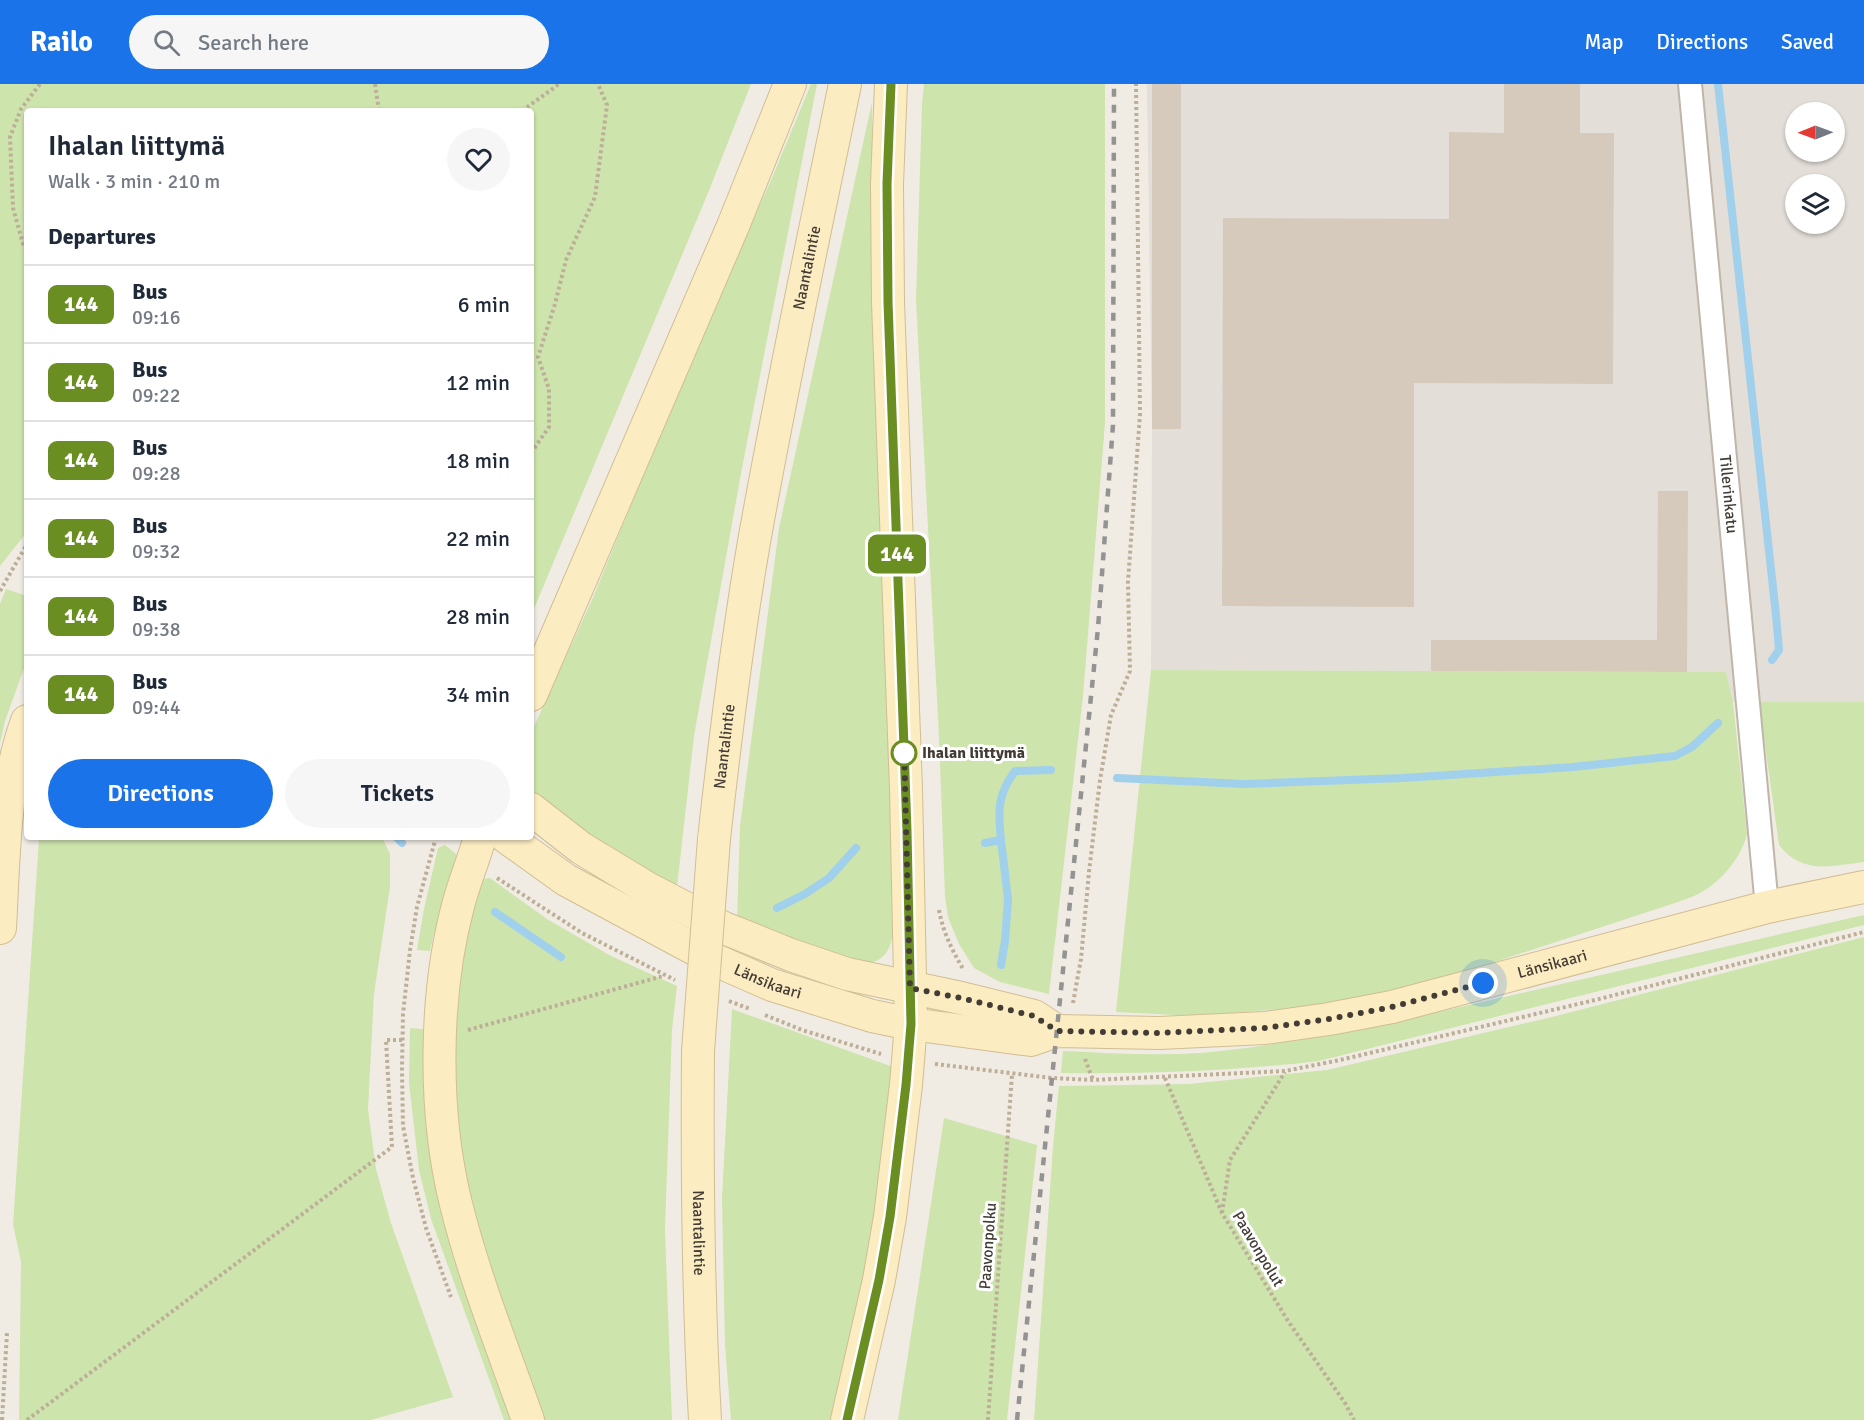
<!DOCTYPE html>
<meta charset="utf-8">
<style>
:root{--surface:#fff;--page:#f6f6f7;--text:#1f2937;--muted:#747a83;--line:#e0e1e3;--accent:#1a73e8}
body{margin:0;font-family:Signika,sans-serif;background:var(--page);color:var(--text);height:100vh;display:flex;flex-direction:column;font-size:22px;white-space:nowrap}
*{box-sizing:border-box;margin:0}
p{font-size:20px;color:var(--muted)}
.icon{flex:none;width:33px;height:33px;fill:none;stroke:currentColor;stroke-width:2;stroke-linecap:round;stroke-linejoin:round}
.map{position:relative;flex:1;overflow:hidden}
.sheet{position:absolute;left:24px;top:24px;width:510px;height:732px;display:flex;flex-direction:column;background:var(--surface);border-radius:6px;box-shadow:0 2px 4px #0004}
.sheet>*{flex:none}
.badge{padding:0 12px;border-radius:9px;font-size:21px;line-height:39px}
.needle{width:39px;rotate:269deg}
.tools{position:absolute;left:1785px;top:18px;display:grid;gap:12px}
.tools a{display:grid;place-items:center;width:60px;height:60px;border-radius:50%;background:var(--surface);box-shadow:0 2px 4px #0004;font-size:30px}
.you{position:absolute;width:30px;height:30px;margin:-15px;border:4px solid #fff;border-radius:50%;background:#1a73e8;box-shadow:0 0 0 9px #1a73e833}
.map>.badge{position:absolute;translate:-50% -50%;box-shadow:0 0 0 3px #fff}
h2{padding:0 24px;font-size:22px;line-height:54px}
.round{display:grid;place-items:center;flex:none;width:63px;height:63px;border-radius:32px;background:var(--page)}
.summary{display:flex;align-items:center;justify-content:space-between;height:102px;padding:0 24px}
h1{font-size:28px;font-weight:600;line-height:45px}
.button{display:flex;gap:12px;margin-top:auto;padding:12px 24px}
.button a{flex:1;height:69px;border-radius:36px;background:var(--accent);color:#fff;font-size:24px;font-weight:600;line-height:69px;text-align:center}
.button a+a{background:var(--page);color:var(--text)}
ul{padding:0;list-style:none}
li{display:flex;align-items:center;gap:18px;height:78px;padding:0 24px;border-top:2px solid var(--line)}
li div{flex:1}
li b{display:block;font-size:22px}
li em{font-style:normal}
li .badge{min-width:66px;font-weight:700;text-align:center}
header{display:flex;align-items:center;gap:36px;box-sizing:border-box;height:84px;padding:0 30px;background:var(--accent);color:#fff}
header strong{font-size:28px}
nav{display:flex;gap:33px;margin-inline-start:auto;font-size:21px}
.search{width:420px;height:54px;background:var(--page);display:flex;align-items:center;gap:15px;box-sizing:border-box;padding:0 21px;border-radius:33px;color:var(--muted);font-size:22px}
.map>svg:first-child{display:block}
.industrial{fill:#e3ded8;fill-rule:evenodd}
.green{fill:#cde4ad}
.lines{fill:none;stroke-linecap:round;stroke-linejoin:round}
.stream{stroke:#a0d0ec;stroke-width:8}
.building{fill:#d5cabc}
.street-casing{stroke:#bfb6a9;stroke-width:26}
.secondary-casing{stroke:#d0be94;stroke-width:34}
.path{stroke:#bdae98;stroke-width:4;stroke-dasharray:3 3;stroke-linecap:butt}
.street{stroke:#fff;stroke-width:22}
.secondary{stroke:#fcecc2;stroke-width:32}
.rail{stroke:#939393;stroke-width:4.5;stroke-dasharray:8 8;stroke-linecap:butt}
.secondary-bridge-casing{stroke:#d0be94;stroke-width:34;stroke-linecap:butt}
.secondary-bridge{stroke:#fcecc2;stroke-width:32}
.line-casing{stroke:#fff;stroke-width:14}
.line{stroke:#6b8e23;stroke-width:9}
.walk{stroke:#423c34;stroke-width:6;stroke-dasharray:0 10.8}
.stop-dot{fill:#fff;stroke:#6b8e23;stroke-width:3}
.labels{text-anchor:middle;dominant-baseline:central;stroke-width:6;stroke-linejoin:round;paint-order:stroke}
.street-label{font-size:16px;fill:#423c34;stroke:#fff}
.stop-label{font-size:16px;font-weight:bold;fill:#423c34;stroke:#fff;text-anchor:start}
</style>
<header>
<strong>Railo</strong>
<div class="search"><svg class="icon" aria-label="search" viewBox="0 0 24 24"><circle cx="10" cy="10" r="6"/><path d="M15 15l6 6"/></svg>Search here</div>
<nav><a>Map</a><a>Directions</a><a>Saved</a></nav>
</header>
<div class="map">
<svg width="1864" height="1336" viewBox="0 0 1864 1336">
<rect width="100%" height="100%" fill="#f1ece3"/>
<path class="industrial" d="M1147,0H1864V618H1733L1726,588L1151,586L1152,345ZM1796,28H1834V68H1796ZM1796,100H1834V140H1796Z"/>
<g class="green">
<path d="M0,0H751L708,109L531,532V27H27V448L0,482Z"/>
<path d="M811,0H817L742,384L694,652L677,803L658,796L531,713V649L592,516L699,256L772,94Z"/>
<path d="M924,0H1105V339L1083,612L1049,910L1000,898L974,884L959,860L948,833L945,813L939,653L916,216L922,20Z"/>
<path d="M872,18V141L895,838C891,864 888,880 858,880L737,835L740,742L779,444Z"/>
<path d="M6,505L27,512V576L5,637L0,659V520Z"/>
<path d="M1151,586L1726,588L1733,618L1747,750C1741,774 1722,797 1700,809C1693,813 1685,815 1678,818L1431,899L1319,922L1196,932L1116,928Z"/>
<path d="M1759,618H1864V778C1830,782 1803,791 1779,761Z"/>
<path d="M76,753H382L390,770V803L374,910L368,1025L376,1085L391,1139L453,1313L371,1336H19L21,1178L13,1140L39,755Z"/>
<path d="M445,761L457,771L458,783L434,849L430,867L417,866L424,825L438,764Z"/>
<path d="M490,794L547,835L611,872L677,902L672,946L665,1145L672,1336H545L492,1194L474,1137L460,1061L455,991L456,930L464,863L482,795Z"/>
<path d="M1864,831V841L1319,977C1233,987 1147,990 1061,989L1063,967C1108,969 1154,972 1200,969C1260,964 1321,952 1381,941Z"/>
<path d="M1864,853V1336H1034L1053,1062L1059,1002L1189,1000L1327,986L1552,933Z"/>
<path d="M732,925L896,984L880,1121L834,1336H731L725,1262L722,1114Z"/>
<path d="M410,944L423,945L424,1019L436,1087L514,1336H504L431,1135L419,1086L409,999Z"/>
<path d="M944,1034L1037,1061L1007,1336H898Z"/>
</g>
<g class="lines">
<g class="stream">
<path d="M1718,0L1776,531L1779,566L1772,576"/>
<path d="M1117,694L1244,700L1403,694L1573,683L1675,672L1692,663L1718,639"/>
<path d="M396,753L402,759"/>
<path d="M1001,756L1008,815L1005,857L1001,881"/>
<path d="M985,759L1001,756C998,728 997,711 1015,687L1051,686"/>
<path d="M777,824L805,810L829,794L856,764"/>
<path d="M495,828L561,873"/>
</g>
</g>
<g class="building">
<rect x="1152" y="0" width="29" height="345"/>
<path d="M1504,0H1580V49H1614L1613,300L1414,299V523L1222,522L1223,134L1449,135V48L1504,49Z"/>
<path d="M1658,407H1688L1687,588L1431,587V556H1657Z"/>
</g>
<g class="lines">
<g class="street-casing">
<g id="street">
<path id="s1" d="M1690,0L1767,823"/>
</g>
</g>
<g class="secondary-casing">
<g id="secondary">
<path d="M531,611L733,142L790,0"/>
<path d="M531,725L581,764L647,804L724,844L791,871L847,890L961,914L1034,932L1057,947"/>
<path d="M480,753C474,775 465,796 459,818C434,909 433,1028 456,1120C474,1193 503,1265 528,1336"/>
<path id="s2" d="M506,753L566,796L715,876L772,901L872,932L911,940L1031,956L1057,947L1159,949L1265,944L1329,935L1392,923L1767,823L1864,803"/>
<path id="s3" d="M714,755C725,655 737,556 754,458C781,305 814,152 845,0"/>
<path d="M0,844C4,775 3,702 27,637"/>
<path id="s4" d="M698,967C697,1090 698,1213 705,1336"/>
<path d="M847,1336L879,1196L890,1133L906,1001L911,940L906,705L888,218L887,100L891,0"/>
</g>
</g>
<g class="path">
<path d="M375,0L379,27"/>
<path d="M522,27L559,0"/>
<path d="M27,166L23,160L13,124L10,53L21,25L40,0"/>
<path d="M531,369L549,343V305L538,273L555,220L566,176L595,113L607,21L598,0"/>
<path d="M0,507L27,460"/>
<path d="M436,753L417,823L410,866L403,930L402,986L403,1042L413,1094L426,1144L451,1213"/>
<path d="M497,794L582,849L675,896"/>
<path d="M939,826C943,848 952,866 963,885"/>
<path d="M729,917L750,925"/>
<path d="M1073,919L1081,875L1089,788L1100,696L1111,631L1130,587L1128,498L1140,330L1136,0"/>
<path d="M765,931L802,946L881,970"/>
<path d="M468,946L663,892"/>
<path d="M1085,975L1093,996"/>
<path d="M935,980L1052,994L1093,996L1285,987L1340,976L1595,916L1864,848"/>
<path d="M1165,994L1222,1129L1288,1237L1345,1319L1354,1336"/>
<path d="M1222,1129L1230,1076L1285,988"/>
<path d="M2,1336L7,1249"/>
<path d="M27,1336L392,1063L386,956H402"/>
<path d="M988,1336L1012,990"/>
</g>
<use href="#street" class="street"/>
<use href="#secondary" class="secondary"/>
<path class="rail" d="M1017,1336L1098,544L1113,341L1114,0"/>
<g class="secondary-bridge-casing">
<path id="secondary-bridge" d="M698,967L714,755"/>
</g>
<use href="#secondary-bridge" class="secondary-bridge"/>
</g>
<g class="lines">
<g class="line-casing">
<path id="line" d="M847,1336L879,1196L890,1133L906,1001L911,940L907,747L888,218L887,100L891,0"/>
</g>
<use href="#line" class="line"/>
<path class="walk" d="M904,669V660L910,904L961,914L1034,932L1057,947L1159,949L1265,944L1329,935L1392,923L1483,899"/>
</g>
<circle class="stop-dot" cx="904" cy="669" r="12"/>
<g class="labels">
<g class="street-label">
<text stroke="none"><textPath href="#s3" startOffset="579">Naantalintie</textPath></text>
<text stroke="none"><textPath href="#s1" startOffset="412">Tillerinkatu</textPath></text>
<text stroke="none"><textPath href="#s3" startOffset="93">Naantalintie</textPath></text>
<text stroke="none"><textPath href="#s2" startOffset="1101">Länsikaari</textPath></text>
<text stroke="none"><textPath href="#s2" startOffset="300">Länsikaari</textPath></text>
<text stroke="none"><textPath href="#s4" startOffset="182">Naantalintie</textPath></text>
<text transform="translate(988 1162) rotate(-86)">Paavonpolku</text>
<text transform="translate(1258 1165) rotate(59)">Paavonpolut</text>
</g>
<g class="stop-label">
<text x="922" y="669">Ihalan liittymä</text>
</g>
</g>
</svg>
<div class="tools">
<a><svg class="needle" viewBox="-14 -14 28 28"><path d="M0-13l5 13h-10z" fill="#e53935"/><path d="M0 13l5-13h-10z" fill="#747a83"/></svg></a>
<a><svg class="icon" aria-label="layers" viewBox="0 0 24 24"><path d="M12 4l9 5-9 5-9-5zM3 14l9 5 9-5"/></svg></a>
</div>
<div class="you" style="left:1483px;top:899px"></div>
<b class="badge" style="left:897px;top:470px;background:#6b8e23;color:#fff">144</b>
<section class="sheet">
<div class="summary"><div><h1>Ihalan liittymä</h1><p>Walk · 3 min · 210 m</p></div><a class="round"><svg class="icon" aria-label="heart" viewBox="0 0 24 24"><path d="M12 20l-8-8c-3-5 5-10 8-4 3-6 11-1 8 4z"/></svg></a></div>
<h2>Departures</h2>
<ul>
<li><span class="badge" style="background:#6b8e23;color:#fff">144</span><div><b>Bus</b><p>09:16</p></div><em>6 min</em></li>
<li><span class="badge" style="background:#6b8e23;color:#fff">144</span><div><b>Bus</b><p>09:22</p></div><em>12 min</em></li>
<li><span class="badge" style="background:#6b8e23;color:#fff">144</span><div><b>Bus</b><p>09:28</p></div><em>18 min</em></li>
<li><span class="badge" style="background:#6b8e23;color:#fff">144</span><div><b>Bus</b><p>09:32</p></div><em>22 min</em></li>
<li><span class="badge" style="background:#6b8e23;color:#fff">144</span><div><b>Bus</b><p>09:38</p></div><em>28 min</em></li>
<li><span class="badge" style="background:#6b8e23;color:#fff">144</span><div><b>Bus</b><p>09:44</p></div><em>34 min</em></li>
</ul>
<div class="button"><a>Directions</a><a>Tickets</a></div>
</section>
</div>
